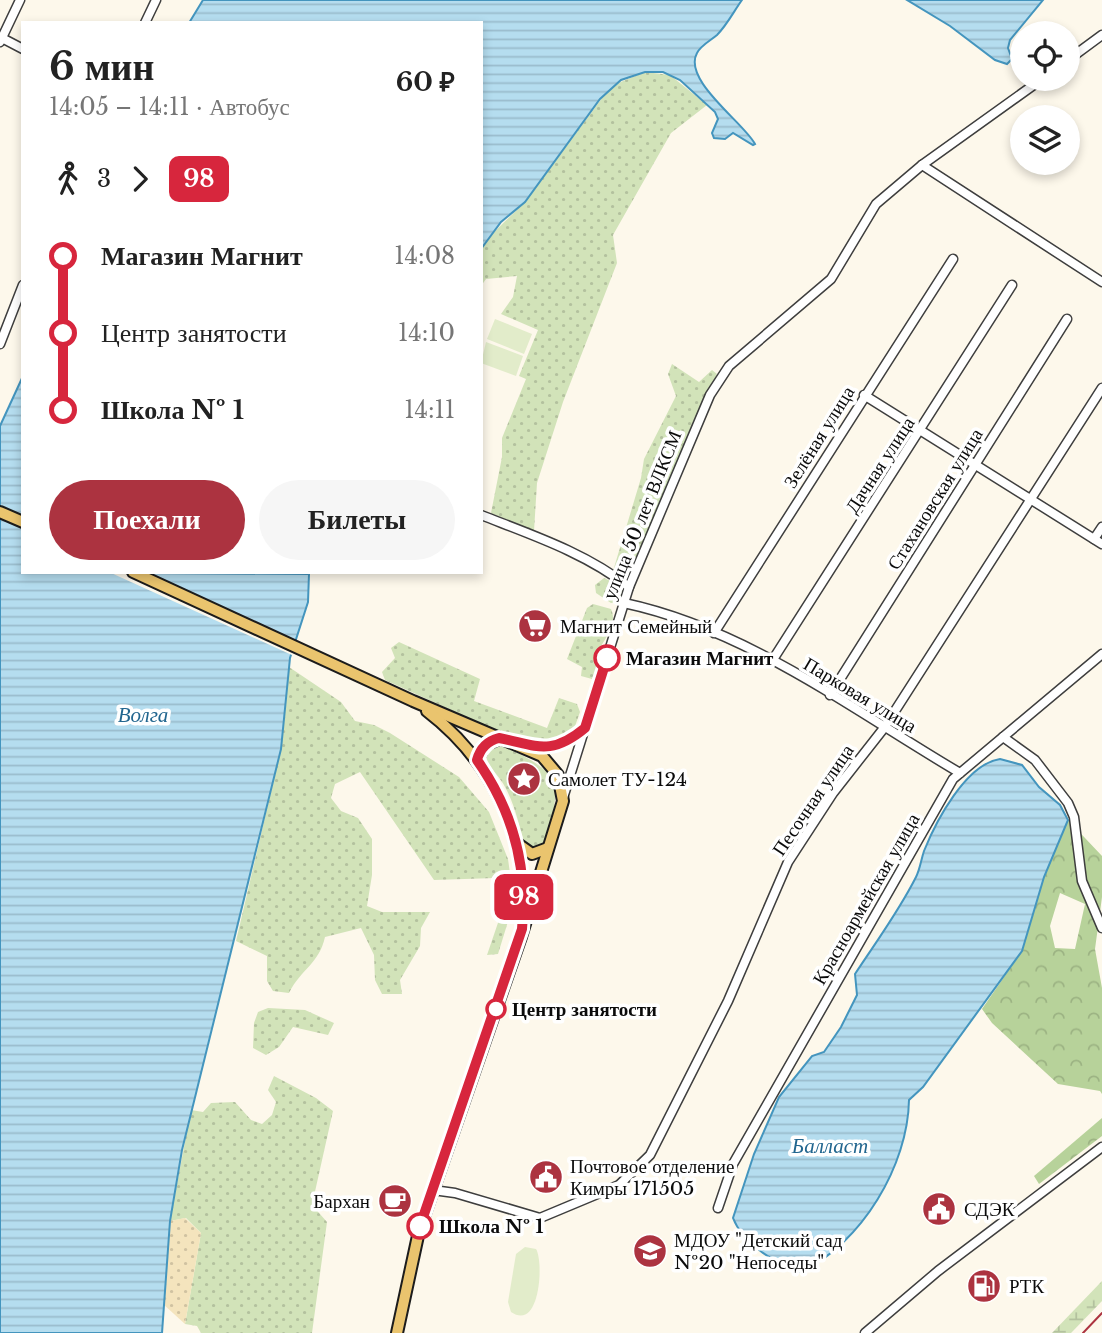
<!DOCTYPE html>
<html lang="ru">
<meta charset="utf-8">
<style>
:root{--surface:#fff;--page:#f6f6f6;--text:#222;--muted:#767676;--accent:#ac3340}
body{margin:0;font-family:"Libre Baskerville",serif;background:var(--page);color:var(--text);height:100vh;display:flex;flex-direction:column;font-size:26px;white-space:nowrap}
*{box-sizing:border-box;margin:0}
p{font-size:23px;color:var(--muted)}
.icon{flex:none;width:38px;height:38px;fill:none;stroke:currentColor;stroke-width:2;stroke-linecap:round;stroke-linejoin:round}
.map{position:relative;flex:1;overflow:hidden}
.details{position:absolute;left:21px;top:21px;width:462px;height:553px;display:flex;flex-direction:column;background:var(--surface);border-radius:0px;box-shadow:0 4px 10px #0003}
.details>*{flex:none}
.badge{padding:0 14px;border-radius:10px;font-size:24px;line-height:46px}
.controls{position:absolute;left:1010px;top:21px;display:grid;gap:14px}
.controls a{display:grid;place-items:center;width:70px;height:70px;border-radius:50%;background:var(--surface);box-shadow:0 4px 10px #0003;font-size:35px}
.map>.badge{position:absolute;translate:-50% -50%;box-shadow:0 0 0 4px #fff}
.legs{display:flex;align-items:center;gap:10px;height:77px;padding:0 28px;font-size:23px}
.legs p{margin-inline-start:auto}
.head{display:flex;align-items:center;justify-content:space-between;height:119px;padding:0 28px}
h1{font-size:38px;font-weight:700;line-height:52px}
.action{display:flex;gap:14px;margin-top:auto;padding:14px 28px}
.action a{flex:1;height:80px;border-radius:42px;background:var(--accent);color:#fff;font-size:28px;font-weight:700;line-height:80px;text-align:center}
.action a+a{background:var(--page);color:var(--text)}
ul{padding:0 28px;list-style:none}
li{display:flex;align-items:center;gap:24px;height:77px;font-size:26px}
li i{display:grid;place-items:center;width:10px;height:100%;margin:0 9px;background:currentColor}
li i::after{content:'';width:18px;height:18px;margin:-9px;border:5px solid;border-radius:50%;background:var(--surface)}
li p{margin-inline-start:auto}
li:first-child i{background:linear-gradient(#0000 50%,currentColor 0)}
li:last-child i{background:linear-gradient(currentColor 50%,#0000 0)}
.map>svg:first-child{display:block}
.grass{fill:url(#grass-dots)}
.forest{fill:url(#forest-crowns);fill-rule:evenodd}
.wetland{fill:url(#wetland-marsh)}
.sand{fill:url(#sand-dots)}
.pitch{fill:#e2ecca}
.water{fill:url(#water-rules);stroke:#4495be;stroke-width:2}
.pier{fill:#fdf8eb}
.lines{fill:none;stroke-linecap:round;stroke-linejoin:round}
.minor-casing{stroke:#3e3e3e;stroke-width:11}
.major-casing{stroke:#1c1c1c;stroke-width:14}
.minor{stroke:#fff;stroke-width:8}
.major{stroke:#eac46e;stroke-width:10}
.rail{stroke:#ac3340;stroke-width:2}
.line-1-casing{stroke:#fff;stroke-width:16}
.line-1{stroke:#d7263d;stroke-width:10}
.stop-1-dot{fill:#fff;stroke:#d7263d;stroke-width:3.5}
.labels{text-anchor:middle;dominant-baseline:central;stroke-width:7;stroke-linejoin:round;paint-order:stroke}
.street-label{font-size:19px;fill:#0b0b0b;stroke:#fff}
.poi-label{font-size:19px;fill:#0b0b0b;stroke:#fff;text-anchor:start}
.stop-label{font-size:19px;font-weight:bold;fill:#0b0b0b;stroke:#fff;text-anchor:start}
.water-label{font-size:21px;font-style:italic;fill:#22668f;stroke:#fff}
</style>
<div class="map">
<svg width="1102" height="1333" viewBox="0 0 1102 1333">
<defs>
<pattern id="grass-dots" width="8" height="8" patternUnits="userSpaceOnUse" patternTransform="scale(1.75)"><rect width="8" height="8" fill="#d2e3b9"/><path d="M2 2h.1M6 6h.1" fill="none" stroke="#b3c19e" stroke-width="1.8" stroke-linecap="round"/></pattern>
<pattern id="forest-crowns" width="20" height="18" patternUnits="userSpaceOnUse" patternTransform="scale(1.75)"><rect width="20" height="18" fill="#b7d29a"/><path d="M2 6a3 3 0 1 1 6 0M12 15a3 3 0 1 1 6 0" fill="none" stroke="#9cb383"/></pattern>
<pattern id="wetland-marsh" width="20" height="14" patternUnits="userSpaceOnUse" patternTransform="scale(1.75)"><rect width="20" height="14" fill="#d2e3b9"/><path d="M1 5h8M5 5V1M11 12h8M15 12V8" fill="none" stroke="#b3c19e"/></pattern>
<pattern id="sand-dots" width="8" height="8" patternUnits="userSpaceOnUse" patternTransform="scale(1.75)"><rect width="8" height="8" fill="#f4e4bd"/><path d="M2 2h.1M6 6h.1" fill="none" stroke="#d0c2a1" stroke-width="1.8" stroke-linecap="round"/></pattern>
<pattern id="water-rules" width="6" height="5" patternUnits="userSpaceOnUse" patternTransform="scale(1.75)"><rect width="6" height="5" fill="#b5ddef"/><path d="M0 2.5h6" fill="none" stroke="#9abccc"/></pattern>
</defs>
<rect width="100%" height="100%" fill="#fdf8eb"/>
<g class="grass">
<path d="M645,72L670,75L707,105L671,133L613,235L617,263L563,402L537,483L534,531L491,513L502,457V438L526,379L519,376L538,330L501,314L513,297L517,276L486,279L481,286V249L489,237L525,202L611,86Z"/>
<path d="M672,364L699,382L712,370L717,374L695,417L628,582L613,571L641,478L644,459L676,396L668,374Z"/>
<path d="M604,578L623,587L624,601L611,603L596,593L595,585Z"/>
<path d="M593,604L611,609C619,626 601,642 595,658L597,669L592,679L581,676L582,667L567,659L587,608Z"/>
<path d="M399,642L480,679L474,701L547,728L559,698L577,704L580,712L574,729L548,741L524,743L385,680L382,672L395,658L391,648Z"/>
<path d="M289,667L341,702L355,721L374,725L390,733L459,777L489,812L508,859L514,902L498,954L487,955L501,914L495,878L434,880L360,772L335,784L331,798L341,811L358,818L372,839V875L367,906L382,912H430L421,928L420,946L400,980L402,994H382L375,980L374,955L361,928L325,937C319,964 301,969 289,993L273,991L267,981V956L236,941L281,749Z"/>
<path d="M499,744C563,773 564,782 543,847L536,851L525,845C519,826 515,805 505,787C499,774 482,764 487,748Z"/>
<path d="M268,1008L305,1010L334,1023L328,1035L293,1027L279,1047L266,1055L253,1048L254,1023L258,1012Z"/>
<path d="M274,1076L316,1098L333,1111L312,1205L327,1222L312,1333H201L197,1326L185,1324L201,1233L186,1218L170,1221L191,1110L203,1112L211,1103L235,1102L251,1120L262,1124L272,1115L276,1102L268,1090Z"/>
</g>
<g class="forest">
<path d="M1068,820L1102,856V897L1095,949L1102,988V1094L1100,1091L1058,1084L992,1023L982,1009L1022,951L1044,877ZM1060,893L1085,904L1075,949L1055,948L1050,926Z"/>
<path d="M1102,1118V1136L1039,1184L1034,1176Z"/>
</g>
<path class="wetland" d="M1102,1281V1301L1071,1333H1052Z"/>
<path class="sand" d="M185,1218L201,1233L185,1324L163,1304L170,1221Z"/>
<g class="pitch">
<path d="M495,319L532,334L524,354L487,339Z"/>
<path d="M486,342L523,356L516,376L481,363Z"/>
<path d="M525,1247L536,1249C544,1262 540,1332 511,1312L508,1302L516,1254Z"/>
</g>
<g class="water">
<path d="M203,0H742C734,11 727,25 717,35C710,41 701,45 697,53C682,80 744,123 755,144L753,145L733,133L725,139L714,138L712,133L718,119L715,112L680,80L663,72H645L621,80L600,99L525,202L501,222L481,249V23H189Z"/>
<path d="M907,0H1043L1010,40L1008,48L1012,59L1007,64L995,60L950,26Z"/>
<path d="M23,376V572L309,574L308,602L290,658L281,749L182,1150L170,1221L162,1333H0V426Z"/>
<path d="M1000,759L1022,765L1039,787L1060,805L1068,820L1044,877L1022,951L923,1087L909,1100C908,1165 862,1243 801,1272C776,1264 743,1244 733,1218L754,1154L779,1097L812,1056L824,1052L841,1027L857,995L855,974C876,942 899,911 916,877C920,869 921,860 924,851C936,821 966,764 1000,759Z"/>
</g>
<path class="pier" d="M109,572H147L298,642L294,656Z"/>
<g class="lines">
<g class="minor-casing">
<g id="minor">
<path d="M145,23L156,0"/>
<path d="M0,37L23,49"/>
<path d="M0,42L20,0"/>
<path d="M1068,60L1102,35"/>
<path d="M922,165L1102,282"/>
<path d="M0,344L23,285"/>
<path d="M864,395L1102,544"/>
<path d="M481,515C532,535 586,553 629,587"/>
<path d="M1094,539L1102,527"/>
<path d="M624,603C747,629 853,710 960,773"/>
<path d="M714,633L953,259"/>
<path d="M772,661L1012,285"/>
<path d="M830,695L1067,319"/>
<path d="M1003,737L1035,760L1068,803L1074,817L1082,881L1102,928"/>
<path d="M527,747L558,744L585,728"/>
<path d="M563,798L629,587L710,395L729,366L831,279L876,204L922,165L1042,79"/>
<path d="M433,1190L455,1193L540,1218L619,1185L650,1155L728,1001L788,862L833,793L884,728L1102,388"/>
<path d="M718,1208L733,1164L953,779L1102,654"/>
<path d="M865,1333L938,1271L1102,1147"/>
</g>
</g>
<g class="major-casing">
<g id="major">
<path d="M0,512L23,522"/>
<path d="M133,572L413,701L542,756L558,775L563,801L521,937L419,1231L397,1333"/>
<path d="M427,711C491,760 527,834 523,915"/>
<path d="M477,760L485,745L501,738"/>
<path d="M518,844L532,854L548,848"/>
</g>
</g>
<use href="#minor" class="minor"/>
<use href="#major" class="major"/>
<path class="rail" d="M1083,1333L1102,1313"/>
</g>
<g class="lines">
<g class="line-1-casing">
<path id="line-1" d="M420,1226L522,929C528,867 513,811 477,760C480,749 487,741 499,738C536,745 550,757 585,728L607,658"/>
</g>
<use href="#line-1" class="line-1"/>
</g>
<defs>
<g id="supermarket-disc" transform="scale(1.75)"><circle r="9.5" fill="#ac3340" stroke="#fff"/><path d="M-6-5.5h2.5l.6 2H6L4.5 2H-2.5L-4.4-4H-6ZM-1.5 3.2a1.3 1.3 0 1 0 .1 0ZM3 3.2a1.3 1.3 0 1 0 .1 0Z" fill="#fff"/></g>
<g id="sight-disc" transform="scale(1.75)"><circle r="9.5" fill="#ac3340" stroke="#fff"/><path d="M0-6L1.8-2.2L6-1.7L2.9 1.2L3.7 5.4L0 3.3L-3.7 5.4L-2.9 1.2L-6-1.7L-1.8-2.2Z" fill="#fff"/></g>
<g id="civic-disc" transform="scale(1.75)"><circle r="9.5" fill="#ac3340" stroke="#fff"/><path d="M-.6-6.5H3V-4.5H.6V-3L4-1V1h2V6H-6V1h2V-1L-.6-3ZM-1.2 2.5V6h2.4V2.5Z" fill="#fff"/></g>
<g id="cafe-disc" transform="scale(1.75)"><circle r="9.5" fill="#ac3340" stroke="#fff"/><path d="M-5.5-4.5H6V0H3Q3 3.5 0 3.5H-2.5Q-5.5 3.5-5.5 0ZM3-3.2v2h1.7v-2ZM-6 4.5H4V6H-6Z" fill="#fff"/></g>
<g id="school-disc" transform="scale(1.75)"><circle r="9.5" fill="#ac3340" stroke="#fff"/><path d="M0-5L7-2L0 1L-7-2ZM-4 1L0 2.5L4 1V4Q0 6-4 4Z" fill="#fff"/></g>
<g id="fuel-disc" transform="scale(1.75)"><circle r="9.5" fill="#ac3340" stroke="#fff"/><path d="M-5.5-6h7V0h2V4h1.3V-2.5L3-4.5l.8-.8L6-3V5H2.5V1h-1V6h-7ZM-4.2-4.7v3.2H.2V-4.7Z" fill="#fff"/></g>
</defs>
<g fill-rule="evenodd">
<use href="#supermarket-disc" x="535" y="626"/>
<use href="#sight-disc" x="524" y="779"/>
<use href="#civic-disc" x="546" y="1177"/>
<use href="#cafe-disc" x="395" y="1201"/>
<use href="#civic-disc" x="939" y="1209"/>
<use href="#school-disc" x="650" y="1251"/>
<use href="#fuel-disc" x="984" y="1286"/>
</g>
<g class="stop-1-dot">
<circle cx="607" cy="658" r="12"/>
<circle cx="496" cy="1009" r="9"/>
<circle cx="420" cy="1226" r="12"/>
</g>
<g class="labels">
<g class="street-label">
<text transform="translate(819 437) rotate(-58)">Зелёная улица</text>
<text transform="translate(880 465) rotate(-57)">Дачная улица</text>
<text transform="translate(935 499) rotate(-58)">Стахановская улица</text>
<text transform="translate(642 515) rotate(-68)">улица 50 лет ВЛКСМ</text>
<text transform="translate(860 695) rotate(31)">Парковая улица</text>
<text transform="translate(813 800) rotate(-56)">Песочная улица</text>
<text transform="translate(866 899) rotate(-60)">Красноармейская улица</text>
</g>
<g class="poi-label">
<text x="560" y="626">Магнит Семейный</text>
<text x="548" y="779">Самолет ТУ-124</text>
<text x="570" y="1166">Почтовое отделение<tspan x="570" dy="22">Кимры 171505</tspan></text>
<text x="370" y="1201" text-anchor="end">Бархан</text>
<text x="964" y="1209">СДЭК</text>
<text x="674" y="1240">МДОУ "Детский сад<tspan x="674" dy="22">№20 "Непоседы"</tspan></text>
<text x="1009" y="1286">РТК</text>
</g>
<g class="stop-label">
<text x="626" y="658">Магазин Магнит</text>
<text x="512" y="1009">Центр занятости</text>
<text x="439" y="1226">Школа № 1</text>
</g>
<g class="water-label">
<text x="143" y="715">Волга</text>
<text x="830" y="1146">Балласт</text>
</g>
</g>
</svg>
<div class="controls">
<a><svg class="icon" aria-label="locate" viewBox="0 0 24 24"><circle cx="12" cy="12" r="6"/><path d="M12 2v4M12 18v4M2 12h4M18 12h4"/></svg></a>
<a><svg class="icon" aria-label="layers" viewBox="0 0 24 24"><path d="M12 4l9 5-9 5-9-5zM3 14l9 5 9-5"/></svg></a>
</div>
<b class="badge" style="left:524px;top:897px;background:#d7263d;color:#fff">98</b>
<section class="details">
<div class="head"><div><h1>6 мин</h1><p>14:05 – 14:11 · Автобус</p></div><b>60 ₽</b></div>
<div class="legs"><svg class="icon" aria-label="walk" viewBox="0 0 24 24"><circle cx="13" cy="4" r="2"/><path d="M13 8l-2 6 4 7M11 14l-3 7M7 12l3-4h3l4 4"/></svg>3<svg class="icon" aria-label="forward" viewBox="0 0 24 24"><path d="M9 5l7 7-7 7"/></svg><b class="badge" style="background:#d7263d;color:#fff">98</b></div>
<ul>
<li><i style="color:#d7263d"></i><b>Магазин Магнит</b><p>14:08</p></li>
<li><i style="color:#d7263d"></i><span>Центр занятости</span><p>14:10</p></li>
<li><i style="color:#d7263d"></i><b>Школа № 1</b><p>14:11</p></li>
</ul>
<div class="action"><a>Поехали</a><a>Билеты</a></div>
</section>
</div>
